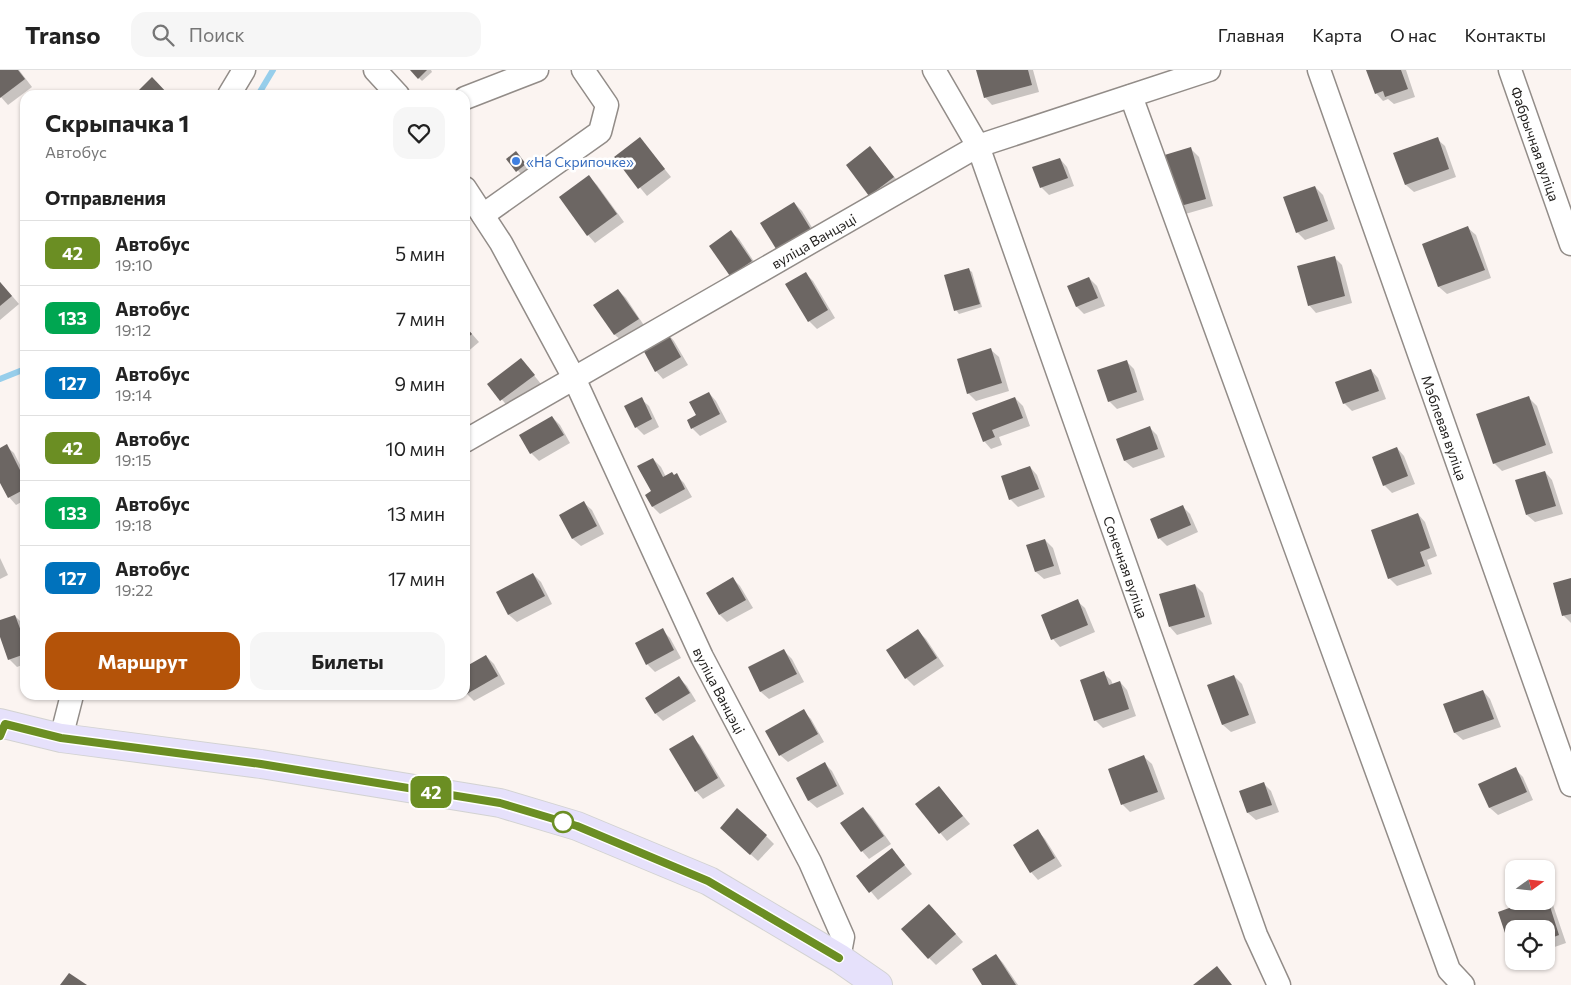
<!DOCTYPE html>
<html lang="ru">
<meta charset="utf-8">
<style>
:root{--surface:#fff;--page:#f6f6f6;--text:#222;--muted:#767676;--line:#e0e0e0;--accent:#b45309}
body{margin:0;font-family:Commissioner,sans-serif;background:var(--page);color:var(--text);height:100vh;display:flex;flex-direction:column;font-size:19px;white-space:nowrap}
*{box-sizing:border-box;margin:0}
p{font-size:16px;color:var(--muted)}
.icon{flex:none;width:28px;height:28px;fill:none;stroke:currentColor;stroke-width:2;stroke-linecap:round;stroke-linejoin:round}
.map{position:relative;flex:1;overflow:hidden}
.panel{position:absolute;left:20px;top:20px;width:450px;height:610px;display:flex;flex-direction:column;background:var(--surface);border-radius:15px;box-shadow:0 1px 4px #0004}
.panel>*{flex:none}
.badge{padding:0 10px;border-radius:8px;font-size:18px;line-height:32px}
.needle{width:32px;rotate:75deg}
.tools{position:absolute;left:1505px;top:790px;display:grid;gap:10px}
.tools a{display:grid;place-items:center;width:50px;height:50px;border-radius:10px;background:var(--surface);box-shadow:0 1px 4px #0004;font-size:25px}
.map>.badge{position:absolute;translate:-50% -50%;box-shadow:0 0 0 2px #fff}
h2{padding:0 25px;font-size:19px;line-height:45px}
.round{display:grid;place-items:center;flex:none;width:52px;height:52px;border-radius:15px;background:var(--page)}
.summary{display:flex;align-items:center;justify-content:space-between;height:85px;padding:0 25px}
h1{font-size:24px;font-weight:700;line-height:38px}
.cta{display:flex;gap:10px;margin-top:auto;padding:10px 25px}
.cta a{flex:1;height:58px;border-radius:15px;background:var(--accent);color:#fff;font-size:20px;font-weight:700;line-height:58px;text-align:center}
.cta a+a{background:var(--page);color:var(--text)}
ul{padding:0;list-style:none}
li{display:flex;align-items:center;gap:15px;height:65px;padding:0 25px;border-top:1px solid var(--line)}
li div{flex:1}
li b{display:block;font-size:19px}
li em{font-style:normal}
li .badge{min-width:55px;font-weight:700;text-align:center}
header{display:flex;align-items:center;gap:30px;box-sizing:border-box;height:70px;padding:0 25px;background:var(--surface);border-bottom:1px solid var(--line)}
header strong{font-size:24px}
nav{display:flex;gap:28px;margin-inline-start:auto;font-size:18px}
.search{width:350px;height:45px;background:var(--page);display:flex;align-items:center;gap:12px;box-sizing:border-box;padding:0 18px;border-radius:15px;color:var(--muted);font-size:19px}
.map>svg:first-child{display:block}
.shadow{fill:#0003}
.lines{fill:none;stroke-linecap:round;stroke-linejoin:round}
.stream{stroke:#97ceeb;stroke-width:6}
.building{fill:#6c6663}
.minor-casing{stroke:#928c88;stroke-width:25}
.major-casing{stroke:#d2d2d2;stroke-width:30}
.minor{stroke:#fff;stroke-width:22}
.major{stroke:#e6e1fb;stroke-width:28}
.line-casing{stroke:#fff;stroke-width:11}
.line{stroke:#6b8e23;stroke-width:8}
.shop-dot{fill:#3f7fe0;stroke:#fff;stroke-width:2}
.stop-dot{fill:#fff;stroke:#6b8e23;stroke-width:2.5}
.labels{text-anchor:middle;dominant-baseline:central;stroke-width:5;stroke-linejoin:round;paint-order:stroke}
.street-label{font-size:14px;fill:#201e1c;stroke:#fff}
.shop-label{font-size:14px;fill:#366cbe;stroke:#fff;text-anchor:start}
</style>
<header>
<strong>Transo</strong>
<div class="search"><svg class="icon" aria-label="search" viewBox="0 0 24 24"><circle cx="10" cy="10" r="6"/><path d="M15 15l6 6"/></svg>Поиск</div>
<nav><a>Главная</a><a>Карта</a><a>О нас</a><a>Контакты</a></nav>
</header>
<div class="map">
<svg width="1571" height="915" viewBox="0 0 1571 915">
<rect width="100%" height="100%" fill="#fbf4f1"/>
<g class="shadow">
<path d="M0,0H19L32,17L8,35L0,26Z"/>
<path d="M411,0H431L432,2L422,11Z"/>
<path d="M977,0H1033L1039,22L992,35L985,27Z"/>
<path d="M1368,0H1406L1415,27L1394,34L1388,29L1383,31L1376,23Z"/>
<path d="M152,9L168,25H138L136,24Z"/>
<path d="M640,69L671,107L647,126L615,87Z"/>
<path d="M1437,69L1445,76L1456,107L1414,122L1406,115L1395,84Z"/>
<path d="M1191,79L1199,87L1213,136L1182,145L1160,88Z"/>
<path d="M519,86L529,98L521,104L508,89Z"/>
<path d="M877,86L901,115L870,125Z"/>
<path d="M1060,89L1067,97L1074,116L1049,125L1041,117Z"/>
<path d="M589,107L597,115L624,152L595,173L588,165Z"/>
<path d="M1315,117L1323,125L1335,159L1305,170L1297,162Z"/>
<path d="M794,133L802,141L819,169L762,153Z"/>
<path d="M1468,158L1476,165L1491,208L1447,224L1439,217L1424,174Z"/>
<path d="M731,162L739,169L759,199L731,206Z"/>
<path d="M1334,187L1342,195L1352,233L1316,243L1309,235Z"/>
<path d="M968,199L972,202L982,237L959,244L956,240Z"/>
<path d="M805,203L813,211L835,248L817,259L809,251L787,214Z"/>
<path d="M1089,208L1097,216L1105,236L1084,244L1077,237L1068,217Z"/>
<path d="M0,212L19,234L0,250Z"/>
<path d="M618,220L626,228L645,257L623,272L615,265L595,236Z"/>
<path d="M465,256L479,272L465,284Z"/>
<path d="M667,263L674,271L688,295L663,309L656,301Z"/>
<path d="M991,280L999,287L1009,321L976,331L968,323Z"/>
<path d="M521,289L541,314L509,338L489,314Z"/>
<path d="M1127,292L1134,299L1144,330L1117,339L1109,331Z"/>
<path d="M1371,300L1378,308L1386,329L1352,341L1344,333Z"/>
<path d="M709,323L716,331L727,352L700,366L692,358Z"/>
<path d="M1015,328L1023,336L1030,356L999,367L1002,375L991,379L984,371Z"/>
<path d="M1529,328L1537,336L1553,383L1502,401L1494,393Z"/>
<path d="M641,329L649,336L659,357L644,365L636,357Z"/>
<path d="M552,347L560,355L570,373L539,391L531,383Z"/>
<path d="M1150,358L1157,365L1165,387L1133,398L1125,391L1118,369Z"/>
<path d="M6,376L14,383L25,405V430L16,435L9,427L0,410V379Z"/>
<path d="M1397,378L1404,386L1415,414L1392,423L1384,415Z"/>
<path d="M653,389L661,397L666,407L676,405L684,413L692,427L660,444L653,437Z"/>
<path d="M1030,397L1037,405L1045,427L1018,437L1010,429Z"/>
<path d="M1545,402L1552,410L1563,444L1535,452L1527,445Z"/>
<path d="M584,433L592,440L604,464L581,476L573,469L561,445Z"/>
<path d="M1182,436L1190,444L1198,462L1167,476L1159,468Z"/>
<path d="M1418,444L1425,452L1437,486L1427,490L1432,504L1397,516L1389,508Z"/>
<path d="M1045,470L1053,478L1061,504L1044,509L1036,502L1028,476Z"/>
<path d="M0,488L8,505L0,509Z"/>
<path d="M533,504L541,512L552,534L517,552L509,545L498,523Z"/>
<path d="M733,509L740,516L753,538L727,552L720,545Z"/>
<path d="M1571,509V553L1564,546Z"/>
<path d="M1195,515L1203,523L1212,554L1177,565L1170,557Z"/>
<path d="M1077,531L1085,538L1095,562L1060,577L1053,569Z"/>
<path d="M15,546L23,554L25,561V594L17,597L9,589L0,563V551Z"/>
<path d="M662,560L670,568L681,588L655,602L647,594L636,573Z"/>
<path d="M918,561L926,569L944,596L914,616L906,608Z"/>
<path d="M784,581L792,589L804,612L769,629L761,622L750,598Z"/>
<path d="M486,586L494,594L505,614L474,631L465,622V598Z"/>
<path d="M1103,603L1111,610L1113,615L1120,612L1127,620L1136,646L1103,658L1095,650Z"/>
<path d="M1234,606L1242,614L1256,653L1231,662L1223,655L1209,616Z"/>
<path d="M679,608L687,616L696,631L663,651L656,644Z"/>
<path d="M1483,621L1490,629L1501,657L1463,670L1455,663L1445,635Z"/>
<path d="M803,641L811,649L824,672L788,692L780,685Z"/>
<path d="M692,667L700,675L725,716L703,729L696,721Z"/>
<path d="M1144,687L1152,694L1165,729L1130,742L1123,735L1109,699Z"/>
<path d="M825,694L832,701L844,724L817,738L809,731L797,708Z"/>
<path d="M1515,699L1523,707L1533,730L1498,745L1490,738L1480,714Z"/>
<path d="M1263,713L1271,721L1279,742L1256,750L1248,743Z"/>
<path d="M939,717L970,754L947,771L917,735Z"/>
<path d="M863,738L871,746L891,774L869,789L862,781Z"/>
<path d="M1038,761L1045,769L1062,796L1038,810L1031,802Z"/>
<path d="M729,765L766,766L774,774L758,791Z"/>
<path d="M892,780L912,804L878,830L858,806Z"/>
<path d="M1546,828L1553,835L1566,873L1546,880V859H1514V882L1500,842L1546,831Z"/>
<path d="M937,843L963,872L936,895L929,888Z"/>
<path d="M996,885L1003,893L1018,915H984Z"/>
</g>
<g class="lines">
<g class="stream">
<path d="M258,25L273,0"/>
<path d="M0,309L25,299"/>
</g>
</g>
<g class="building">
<path d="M0,0H18L25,9L0,28Z"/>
<path d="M410,0H427L418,9Z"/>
<path d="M976,0H1028L1032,15L984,28Z"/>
<path d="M1366,0H1401L1408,19L1385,27L1383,21L1375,24Z"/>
<path d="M152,7L169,25L135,24Z"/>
<path d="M640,67L665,99L638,119L614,87Z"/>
<path d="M1438,67L1449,99L1405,115L1393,83Z"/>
<path d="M870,76L894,107L869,126L846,95Z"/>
<path d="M1191,77L1206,129L1173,138L1158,87Z"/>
<path d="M516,81L526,94L516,102L506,89Z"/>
<path d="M1060,88L1068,108L1040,118L1032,97Z"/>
<path d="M589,105L617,144L587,166L559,127Z"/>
<path d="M1315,116L1328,151L1296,163L1283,127Z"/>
<path d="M794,132L812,161L778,182L760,153Z"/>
<path d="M1468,156L1485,200L1438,217L1422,174Z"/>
<path d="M731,160L752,191L730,206L709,176Z"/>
<path d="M1335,186L1345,226L1308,236L1297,196Z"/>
<path d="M969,198L980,234L954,241L944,205Z"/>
<path d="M806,202L828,240L808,252L785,214Z"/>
<path d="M1089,207L1098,228L1076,237L1067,216Z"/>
<path d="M0,212L12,226L0,236Z"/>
<path d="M618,219L639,249L614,265L593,235Z"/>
<path d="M465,256L472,264L465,270Z"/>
<path d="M667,262L681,287L655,302L641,276Z"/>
<path d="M991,278L1002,313L967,324L957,289Z"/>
<path d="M521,288L535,305L500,331L487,314Z"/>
<path d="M1127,290L1137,322L1108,332L1097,300Z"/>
<path d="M1371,299L1379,321L1343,334L1335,312Z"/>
<path d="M709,322L720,344L691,359L687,350L696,345L689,332Z"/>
<path d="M1529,326L1546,375L1493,394L1476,344Z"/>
<path d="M642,327L652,349L635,358L624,336Z"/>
<path d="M1015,327L1023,348L992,360L995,367L983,372L972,343Z"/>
<path d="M552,346L564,365L530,384L519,365Z"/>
<path d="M1150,356L1158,379L1124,391L1116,369Z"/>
<path d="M7,374L25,410V419L8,428L0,413V378Z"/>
<path d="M1397,377L1408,406L1383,416L1372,387Z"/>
<path d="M653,388L663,407L672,402L674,405L677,403L685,419L652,437L645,425L651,421L637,396Z"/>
<path d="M1030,396L1039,419L1009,430L1001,406Z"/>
<path d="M1545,401L1556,436L1526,445L1515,410Z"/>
<path d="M584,431L597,456L572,469L559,445Z"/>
<path d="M1183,435L1191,455L1158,469L1150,449Z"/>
<path d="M1418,443L1430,478L1420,482L1425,496L1388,509L1371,460Z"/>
<path d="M1045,469L1054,496L1035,502L1026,475Z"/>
<path d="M533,503L545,526L508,545L496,522Z"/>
<path d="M733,507L746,530L719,545L706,523Z"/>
<path d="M1571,508V544L1562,546L1553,513Z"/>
<path d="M1195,514L1205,547L1169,557L1159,524Z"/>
<path d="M1078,529L1088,555L1051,570L1041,545Z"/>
<path d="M15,545L25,572V584L8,590L0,567V550Z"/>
<path d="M663,558L674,580L646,595L635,573Z"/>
<path d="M918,559L937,588L905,609L886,580Z"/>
<path d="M784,579L797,604L760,622L748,597Z"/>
<path d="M486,585L498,606L465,625V597Z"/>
<path d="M1104,601L1109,615L1120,611L1129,639L1094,651L1080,610Z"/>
<path d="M1234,605L1249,645L1222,655L1207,615Z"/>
<path d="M679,606L690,623L655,644L645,628Z"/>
<path d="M1483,620L1494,649L1454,663L1443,634Z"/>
<path d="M804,639L818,664L779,686L765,661Z"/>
<path d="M693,665L718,708L695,722L669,679Z"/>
<path d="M1144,685L1158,722L1121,735L1108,699Z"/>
<path d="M825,692L837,716L808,731L796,708Z"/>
<path d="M1516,697L1527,722L1489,738L1478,714Z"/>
<path d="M1264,712L1272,735L1247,743L1239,721Z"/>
<path d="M939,716L963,746L939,764L915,734Z"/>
<path d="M863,737L884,766L861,782L840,753Z"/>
<path d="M737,738L767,765L750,785L720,758Z"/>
<path d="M1038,759L1055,788L1030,803L1013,775Z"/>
<path d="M892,778L905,795L869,823L856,806Z"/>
<path d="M1547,827L1559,865L1546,870V859H1514V880L1511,881L1498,842L1529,831H1546Z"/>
<path d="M929,834L956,864L928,889L901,859Z"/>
<path d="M996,884L1016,915H982L972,899Z"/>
<path d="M1217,896L1232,915H1193Z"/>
<path d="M69,903L87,915H60Z"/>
</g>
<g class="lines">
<g class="minor-casing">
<g id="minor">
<path d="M375,0L398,25"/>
<path id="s1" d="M934,0L978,76L1256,865L1279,915"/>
<path id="s2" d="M1319,0L1571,715"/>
<path id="s3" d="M1510,0L1571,174"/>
<path d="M229,25L244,0"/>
<path d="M1131,26L1449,900L1463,915"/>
<path d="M465,28L537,0"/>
<path id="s4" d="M465,118L501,173L574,308L702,587L810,792L843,867L839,888"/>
<path d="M483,145L600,62L607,35L583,0"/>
<path id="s5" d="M465,371L978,76L1209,0"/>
<path d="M61,668L72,625"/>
</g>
</g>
<g class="major-casing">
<path id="major" d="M0,653L61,668L261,694L500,733L577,756L709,811L839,888L878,915"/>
</g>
<use href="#minor" class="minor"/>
<use href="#major" class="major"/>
</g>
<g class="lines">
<g class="line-casing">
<path id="line" d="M0,666L5,654L61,668L261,694L500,733L577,756L708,811L839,888"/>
</g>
<use href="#line" class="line"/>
</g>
<circle class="shop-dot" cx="516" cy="91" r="5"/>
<circle class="stop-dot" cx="563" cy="752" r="10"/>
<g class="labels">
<g class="street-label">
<text stroke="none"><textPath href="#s3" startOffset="78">Фабрычная вуліца</textPath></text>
<text stroke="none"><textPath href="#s5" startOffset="402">вуліца Ванцэці</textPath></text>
<text stroke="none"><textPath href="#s2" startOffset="379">Мэблевая вуліца</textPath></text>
<text stroke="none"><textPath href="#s1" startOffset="534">Сонечная вуліца</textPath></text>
<text stroke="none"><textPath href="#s4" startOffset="564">вуліца Ванцэці</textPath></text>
</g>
<g class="shop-label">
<text x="526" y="91">«На Скрипочке»</text>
</g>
</g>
</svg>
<div class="tools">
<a><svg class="needle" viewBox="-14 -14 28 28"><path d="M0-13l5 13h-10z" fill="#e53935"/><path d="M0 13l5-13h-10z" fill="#767676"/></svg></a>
<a><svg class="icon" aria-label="locate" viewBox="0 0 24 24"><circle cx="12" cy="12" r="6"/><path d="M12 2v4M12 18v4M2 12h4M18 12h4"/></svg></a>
</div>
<b class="badge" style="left:431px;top:722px;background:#6b8e23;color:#fff">42</b>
<section class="panel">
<div class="summary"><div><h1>Скрыпачка 1</h1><p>Автобус</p></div><a class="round"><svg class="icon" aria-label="heart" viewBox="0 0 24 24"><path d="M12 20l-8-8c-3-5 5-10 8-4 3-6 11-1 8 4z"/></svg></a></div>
<h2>Отправления</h2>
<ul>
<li><span class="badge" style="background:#6b8e23;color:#fff">42</span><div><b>Автобус</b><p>19:10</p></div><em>5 мин</em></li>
<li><span class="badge" style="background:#00a651;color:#fff">133</span><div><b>Автобус</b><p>19:12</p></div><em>7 мин</em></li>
<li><span class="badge" style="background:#0072bc;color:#fff">127</span><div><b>Автобус</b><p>19:14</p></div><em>9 мин</em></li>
<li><span class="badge" style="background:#6b8e23;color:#fff">42</span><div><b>Автобус</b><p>19:15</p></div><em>10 мин</em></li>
<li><span class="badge" style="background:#00a651;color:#fff">133</span><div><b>Автобус</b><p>19:18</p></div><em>13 мин</em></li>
<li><span class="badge" style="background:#0072bc;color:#fff">127</span><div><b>Автобус</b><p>19:22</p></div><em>17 мин</em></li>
</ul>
<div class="cta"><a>Маршрут</a><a>Билеты</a></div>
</section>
</div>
